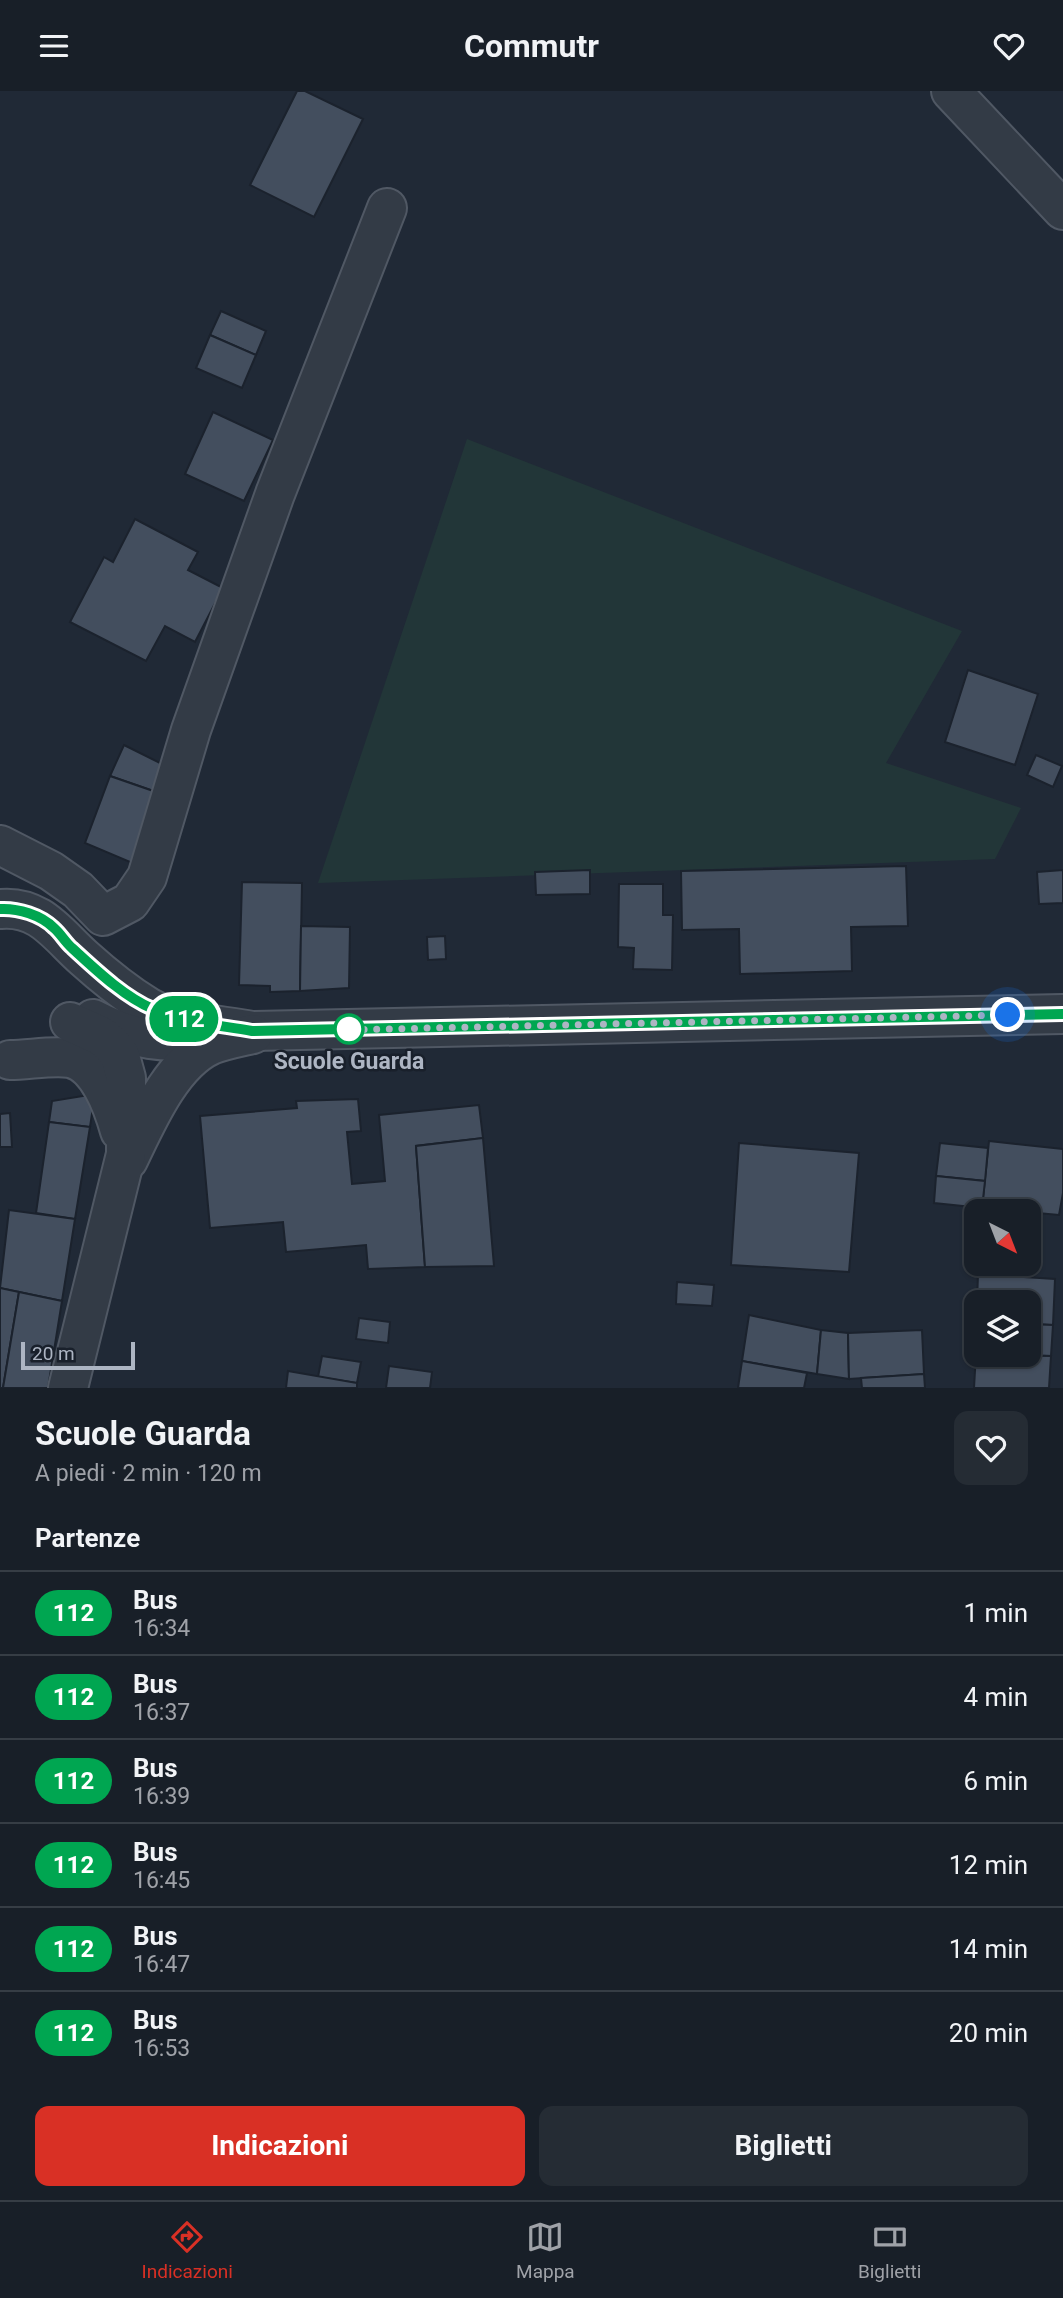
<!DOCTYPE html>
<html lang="it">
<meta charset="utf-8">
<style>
:root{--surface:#181f28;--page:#252c34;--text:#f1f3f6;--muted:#9fa2a8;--line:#363d45;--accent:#d93025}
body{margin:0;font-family:Roboto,sans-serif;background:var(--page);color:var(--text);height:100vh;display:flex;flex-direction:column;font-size:26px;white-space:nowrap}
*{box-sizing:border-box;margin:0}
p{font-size:23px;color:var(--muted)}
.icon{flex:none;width:38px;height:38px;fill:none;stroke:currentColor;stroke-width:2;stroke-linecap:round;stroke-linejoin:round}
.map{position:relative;height:1297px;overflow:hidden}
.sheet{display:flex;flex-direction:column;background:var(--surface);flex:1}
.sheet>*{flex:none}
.badge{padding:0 14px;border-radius:23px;font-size:24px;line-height:46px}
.needle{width:46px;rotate:138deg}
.buttons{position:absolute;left:964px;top:1108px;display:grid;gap:14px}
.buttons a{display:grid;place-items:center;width:77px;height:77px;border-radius:14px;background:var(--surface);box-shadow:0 2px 5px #0004,0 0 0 2px var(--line);font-size:35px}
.scale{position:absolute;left:21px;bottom:18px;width:114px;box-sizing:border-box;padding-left:7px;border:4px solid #adb5c3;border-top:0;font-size:19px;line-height:24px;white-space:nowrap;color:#adb5c3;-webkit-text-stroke:5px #19202b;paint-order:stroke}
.you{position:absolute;width:35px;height:35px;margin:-18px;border:5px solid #fff;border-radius:50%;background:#1a73e8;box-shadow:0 0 0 10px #1a73e833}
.map>.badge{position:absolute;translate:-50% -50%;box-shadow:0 0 0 4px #fff}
h2{padding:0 35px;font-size:26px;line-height:63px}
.round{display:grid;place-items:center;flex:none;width:74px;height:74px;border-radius:14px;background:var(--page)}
.headline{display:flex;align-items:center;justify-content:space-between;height:119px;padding:0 35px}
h1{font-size:33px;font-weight:700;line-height:52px}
.action{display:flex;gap:14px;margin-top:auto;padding:14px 35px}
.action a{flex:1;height:80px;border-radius:14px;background:var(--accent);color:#fff;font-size:28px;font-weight:700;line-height:80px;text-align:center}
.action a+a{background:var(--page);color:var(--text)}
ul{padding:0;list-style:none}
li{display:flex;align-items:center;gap:21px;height:84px;padding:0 35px;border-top:2px solid var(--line)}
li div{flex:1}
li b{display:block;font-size:26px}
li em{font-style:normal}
li .badge{min-width:77px;font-weight:700;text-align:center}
header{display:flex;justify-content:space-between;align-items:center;height:91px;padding:0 35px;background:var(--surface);font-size:32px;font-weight:700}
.tab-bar{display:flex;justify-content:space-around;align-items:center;height:98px;border-top:2px solid var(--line);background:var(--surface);font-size:19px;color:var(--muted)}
.tab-bar a{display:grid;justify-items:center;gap:4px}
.tab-bar .on{color:var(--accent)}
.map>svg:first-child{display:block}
.green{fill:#223638}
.building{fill:#434e5e;stroke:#1b222d;stroke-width:2}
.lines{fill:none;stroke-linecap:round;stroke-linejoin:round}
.minor-casing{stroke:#505864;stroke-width:42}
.minor{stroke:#333b46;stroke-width:38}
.line-casing{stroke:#fff;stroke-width:16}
.line{stroke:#00a651;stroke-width:10}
.walk{stroke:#adb5c3;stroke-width:7;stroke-dasharray:0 12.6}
.stop-dot{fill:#fff;stroke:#00a651;stroke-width:3.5}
.labels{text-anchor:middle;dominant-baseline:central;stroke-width:5;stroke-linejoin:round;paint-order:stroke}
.stop-label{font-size:23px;font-weight:bold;fill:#adb5c3;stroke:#19202b}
</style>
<header><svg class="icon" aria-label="menu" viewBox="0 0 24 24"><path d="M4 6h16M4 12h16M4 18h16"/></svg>Commutr<svg class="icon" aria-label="heart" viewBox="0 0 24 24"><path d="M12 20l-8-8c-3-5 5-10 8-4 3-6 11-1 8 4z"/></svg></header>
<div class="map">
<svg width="1063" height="1297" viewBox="0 0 1063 1297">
<rect width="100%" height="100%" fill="#202936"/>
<path class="green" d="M467,348L962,540L886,672L1021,717L995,768L318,792Z"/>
<g class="building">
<path d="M297,0H305L363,28L314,126L250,94Z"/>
<path d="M221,220L266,240L256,264L210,244Z"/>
<path d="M210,244L256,264L242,297L196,277Z"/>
<path d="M213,321L273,349L244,410L185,383Z"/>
<path d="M135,428L198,461L188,479L223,497L195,551L165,535L146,570L70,531L104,466L113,471Z"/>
<path d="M968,579L1038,603L1015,674L945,651Z"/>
<path d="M124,654L168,676L159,702L110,685Z"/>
<path d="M1036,664L1062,675L1053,696L1027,684Z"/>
<path d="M110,685L159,702L137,774L85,752Z"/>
<path d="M906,775L908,835L851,836L852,880L740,883L739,838L682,839L681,780Z"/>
<path d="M590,779V803L536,804L535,781Z"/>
<path d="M1063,779V812L1039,813L1037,781Z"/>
<path d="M242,791L302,792L300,900L270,901V895L239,894Z"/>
<path d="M619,793H663V824H673L672,879L633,878L634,857L618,856Z"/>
<path d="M301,835L350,836L349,897L300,900Z"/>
<path d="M445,845L446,868L428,869L427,846Z"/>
<path d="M95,1003L90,1036L49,1031L52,1010Z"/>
<path d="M358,1008L361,1040L347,1041L352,1093L385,1090L379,1024L479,1014L483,1047L416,1055L425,1176L368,1178L366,1154L286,1161L283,1131L210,1137L200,1025L297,1017L296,1010Z"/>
<path d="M10,1022L12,1056H0V1023Z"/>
<path d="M49,1031L90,1036L75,1128L36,1122Z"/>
<path d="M483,1047L494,1175L425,1176L416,1055Z"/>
<path d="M989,1050L1063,1058V1102L1059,1124L982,1117Z"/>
<path d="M739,1052L859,1062L849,1181L731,1174Z"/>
<path d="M940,1052L988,1057L985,1090L936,1085Z"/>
<path d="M936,1085L985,1090L982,1117L934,1112Z"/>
<path d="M9,1119L75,1128L62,1210L0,1197Z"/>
<path d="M978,1183L1055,1188L1053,1234L1029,1233V1211H977Z"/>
<path d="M677,1191L714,1194L712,1215L676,1213Z"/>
<path d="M0,1197L19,1201L3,1297H0Z"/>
<path d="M19,1201L62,1210L48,1297H3Z"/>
<path d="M749,1224L821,1239L817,1283L742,1270Z"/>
<path d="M359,1227L390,1231L388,1252L356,1248Z"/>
<path d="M1029,1233L1053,1234L1051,1265L1021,1264H1029Z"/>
<path d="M821,1239L848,1242L849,1288L817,1283Z"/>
<path d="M922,1239L924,1283L849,1288L848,1242Z"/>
<path d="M976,1262V1264L1051,1265L1049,1297H974Z"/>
<path d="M322,1265L361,1271L357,1292L318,1286Z"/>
<path d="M742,1270L807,1282L804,1297H738Z"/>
<path d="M389,1275L432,1281L430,1297H386Z"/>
<path d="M288,1280L357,1292V1297H286Z"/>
<path d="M924,1283L925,1297H862L861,1287Z"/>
</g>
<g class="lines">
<g class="minor-casing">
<g id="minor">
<path d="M951,0L1063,119"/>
<path d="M0,754L51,780L78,799L103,825L130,811L147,786L191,639L275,403L387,117"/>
<path d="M0,818C40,814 58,844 84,867C104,885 125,902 148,916C175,932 221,934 252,940L1063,923"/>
<path d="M93,928C133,949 165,954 210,947"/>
<path d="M10,969C28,969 54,964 70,967C98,973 113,1015 120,1040"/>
<path d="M128,1069C146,1032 171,972 211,954C224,949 240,946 253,943"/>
<path d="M68,1297L126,1063V987L120,965L112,954L101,945L70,931"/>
</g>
</g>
<use href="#minor" class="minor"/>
</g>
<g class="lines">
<g class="line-casing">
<path id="line" d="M0,818C18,817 41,824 54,837C61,843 65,851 72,857C95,878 124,906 153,918C183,932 219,934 252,940L1063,923"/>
</g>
<use href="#line" class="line"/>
<path class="walk" d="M349,938L344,939L1008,924"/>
</g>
<circle class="stop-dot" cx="349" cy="938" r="14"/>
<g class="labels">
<g class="stop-label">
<text x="349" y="970">Scuole Guarda</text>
</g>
</g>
</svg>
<div class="buttons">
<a><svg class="needle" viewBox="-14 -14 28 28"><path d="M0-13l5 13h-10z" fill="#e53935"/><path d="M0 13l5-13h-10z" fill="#9fa2a8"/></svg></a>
<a><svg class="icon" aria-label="layers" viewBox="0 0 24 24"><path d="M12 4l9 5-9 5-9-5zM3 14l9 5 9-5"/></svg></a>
</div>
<div class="scale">20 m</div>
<div class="you" style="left:1008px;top:924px"></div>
<b class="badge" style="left:184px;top:928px;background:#00a651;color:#fff">112</b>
</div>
<section class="sheet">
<div class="headline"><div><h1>Scuole Guarda</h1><p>A piedi · 2 min · 120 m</p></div><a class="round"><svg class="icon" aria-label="heart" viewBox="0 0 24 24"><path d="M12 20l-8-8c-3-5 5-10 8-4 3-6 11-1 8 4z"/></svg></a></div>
<h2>Partenze</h2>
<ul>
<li><span class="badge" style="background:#00a651;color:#fff">112</span><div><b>Bus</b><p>16:34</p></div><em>1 min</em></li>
<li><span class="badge" style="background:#00a651;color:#fff">112</span><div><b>Bus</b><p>16:37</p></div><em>4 min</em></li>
<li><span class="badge" style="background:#00a651;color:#fff">112</span><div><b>Bus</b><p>16:39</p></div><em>6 min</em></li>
<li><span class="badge" style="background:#00a651;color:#fff">112</span><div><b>Bus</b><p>16:45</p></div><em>12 min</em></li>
<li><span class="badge" style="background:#00a651;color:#fff">112</span><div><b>Bus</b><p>16:47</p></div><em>14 min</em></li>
<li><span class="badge" style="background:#00a651;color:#fff">112</span><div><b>Bus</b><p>16:53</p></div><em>20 min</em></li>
</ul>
<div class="action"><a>Indicazioni</a><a>Biglietti</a></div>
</section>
<nav class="tab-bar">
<a class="on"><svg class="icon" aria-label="directions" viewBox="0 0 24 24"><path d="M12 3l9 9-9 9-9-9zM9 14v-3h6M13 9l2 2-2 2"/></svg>Indicazioni</a>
<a><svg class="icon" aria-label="map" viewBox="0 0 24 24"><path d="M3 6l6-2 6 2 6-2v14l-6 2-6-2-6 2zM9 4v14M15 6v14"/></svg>Mappa</a>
<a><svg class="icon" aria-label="tickets" viewBox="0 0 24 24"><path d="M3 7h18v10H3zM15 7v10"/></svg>Biglietti</a>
</nav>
